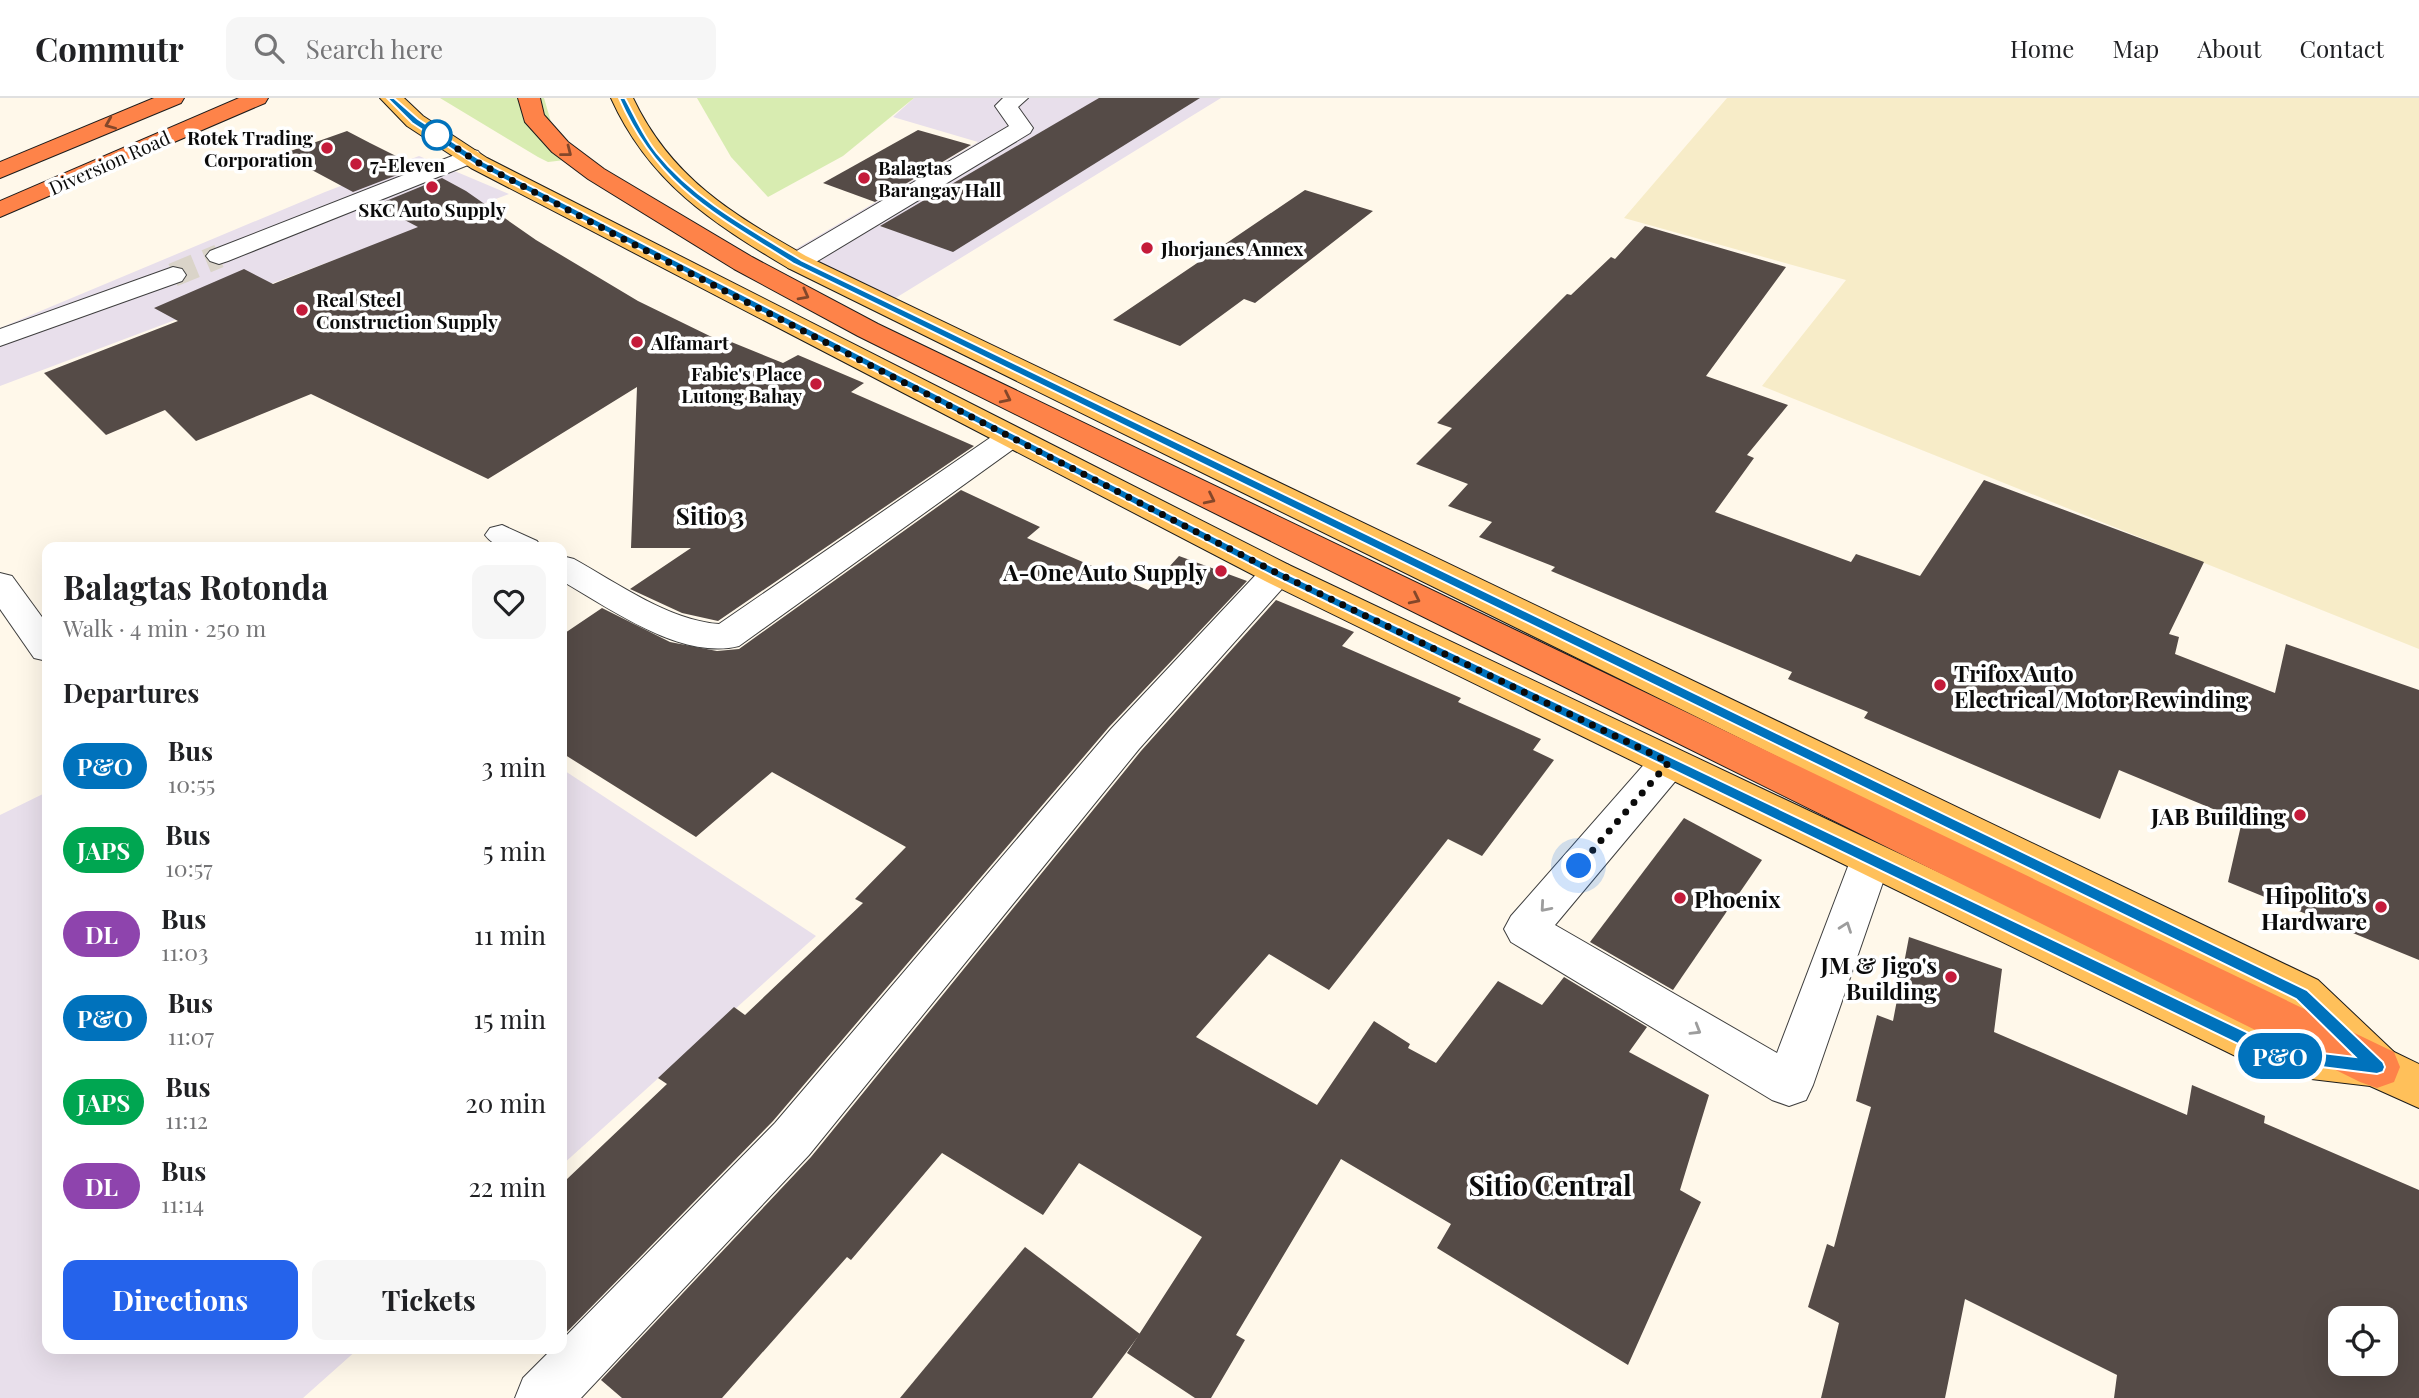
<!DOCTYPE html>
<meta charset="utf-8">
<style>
:root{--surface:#fff;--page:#f6f6f6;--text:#202124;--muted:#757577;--line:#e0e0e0;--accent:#2563eb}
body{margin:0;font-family:"Playfair Display",serif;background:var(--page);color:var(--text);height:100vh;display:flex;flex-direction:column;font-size:26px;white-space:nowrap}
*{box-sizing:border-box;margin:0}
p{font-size:23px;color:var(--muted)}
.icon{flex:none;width:38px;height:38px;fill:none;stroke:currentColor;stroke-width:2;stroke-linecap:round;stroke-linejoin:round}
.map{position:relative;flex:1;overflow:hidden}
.side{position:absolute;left:42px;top:444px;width:525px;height:812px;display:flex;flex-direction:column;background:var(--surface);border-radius:14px;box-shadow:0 7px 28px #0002}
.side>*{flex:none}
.badge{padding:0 14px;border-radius:23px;font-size:24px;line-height:46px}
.fabs{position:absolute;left:2328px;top:1208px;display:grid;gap:14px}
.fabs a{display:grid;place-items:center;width:70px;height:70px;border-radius:14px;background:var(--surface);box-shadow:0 7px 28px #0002;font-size:35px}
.you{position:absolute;width:35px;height:35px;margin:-18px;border:5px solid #fff;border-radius:50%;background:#1a73e8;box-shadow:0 0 0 10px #1a73e833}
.map>.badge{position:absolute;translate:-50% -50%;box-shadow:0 0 0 4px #fff}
h2{padding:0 21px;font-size:26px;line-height:63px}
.round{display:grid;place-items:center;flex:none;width:74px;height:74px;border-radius:14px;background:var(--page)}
.head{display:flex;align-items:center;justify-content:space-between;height:119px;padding:0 21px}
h1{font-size:33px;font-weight:700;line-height:52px}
.button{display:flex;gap:14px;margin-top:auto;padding:14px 21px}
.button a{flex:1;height:80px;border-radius:14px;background:var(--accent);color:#fff;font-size:28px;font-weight:700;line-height:80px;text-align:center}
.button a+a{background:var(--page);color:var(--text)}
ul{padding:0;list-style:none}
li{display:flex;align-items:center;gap:21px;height:84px;padding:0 21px}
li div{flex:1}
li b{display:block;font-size:26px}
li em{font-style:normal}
li .badge{min-width:77px;font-weight:700;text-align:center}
header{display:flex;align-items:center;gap:42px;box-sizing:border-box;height:98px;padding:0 35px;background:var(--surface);border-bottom:2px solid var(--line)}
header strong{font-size:33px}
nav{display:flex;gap:38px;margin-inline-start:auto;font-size:24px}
.search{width:490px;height:63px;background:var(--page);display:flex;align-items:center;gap:18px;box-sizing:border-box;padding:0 24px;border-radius:14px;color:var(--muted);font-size:26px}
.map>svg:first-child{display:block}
.industrial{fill:#e8dfeb}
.farmland{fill:#f7ecc8}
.green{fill:#d8ecb1}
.building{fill:#554b47;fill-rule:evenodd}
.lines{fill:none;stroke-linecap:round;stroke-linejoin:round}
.minor-tunnel{stroke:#dad4c9;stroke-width:24;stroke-dasharray:24 12;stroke-linecap:butt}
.minor-casing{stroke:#3e3e3e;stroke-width:2}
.major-casing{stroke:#1c1c1c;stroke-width:2}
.highway-casing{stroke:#1c1c1c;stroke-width:2}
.minor{fill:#fff;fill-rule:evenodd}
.major{fill:#ffc05a;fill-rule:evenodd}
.highway{fill:#fe8349;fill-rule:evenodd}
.oneway{stroke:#84472a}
.oneway2{stroke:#9d9d9d}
.line{fill:#0072bc;stroke:#fff;stroke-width:2}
.walk{stroke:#0b0b0b;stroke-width:7;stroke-dasharray:0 12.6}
.stop-dot{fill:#fff;stroke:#0072bc;stroke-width:3.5}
.poi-dot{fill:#c41b3a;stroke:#fff;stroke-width:2.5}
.labels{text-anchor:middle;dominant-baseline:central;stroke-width:7;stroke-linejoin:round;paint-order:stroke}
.far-poi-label{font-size:19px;font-weight:bold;fill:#0b0b0b;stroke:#fff;text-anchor:start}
.far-street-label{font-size:19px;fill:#0b0b0b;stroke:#fff}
.poi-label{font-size:23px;font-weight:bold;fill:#0b0b0b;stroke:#fff;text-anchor:end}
.neighbourhood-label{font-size:24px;font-weight:bold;fill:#0b0b0b;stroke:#fff}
.near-neighbourhood-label{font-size:28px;font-weight:bold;fill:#0b0b0b;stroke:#fff}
</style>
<header>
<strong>Commutr</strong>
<div class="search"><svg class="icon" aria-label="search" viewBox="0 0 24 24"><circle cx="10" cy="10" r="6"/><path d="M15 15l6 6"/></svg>Search here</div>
<nav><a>Home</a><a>Map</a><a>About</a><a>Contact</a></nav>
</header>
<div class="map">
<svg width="2419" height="1300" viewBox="0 0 2419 1300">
<rect width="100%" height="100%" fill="#fff8ea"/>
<g class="industrial">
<path d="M914,0H1221L894,201L794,152L978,44L893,19Z"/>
<path d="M419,58L509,96L0,288V230L325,94Z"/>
<path d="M562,671L816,838L562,1067Z"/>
<path d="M47,694V1251H358L303,1300H0V717Z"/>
</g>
<path class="farmland" d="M1727,0H2419V551L1762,288L1846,182L1624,120Z"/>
<g class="green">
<path d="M440,0H544L551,24L568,55L565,62L548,64L538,59Z"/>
<path d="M697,0H914L843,58L768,99L731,59Z"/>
</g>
<g class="building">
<path d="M1099,0H1200L953,154L880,128Z"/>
<path d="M918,32L971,47L875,104L823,85Z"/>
<path d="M347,33L370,45L418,69L353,94L282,56Z"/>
<path d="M442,80L466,93L536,142L638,203L720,243L724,241L783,265L798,257L864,285L851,294L974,348L718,523L682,515L630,491L691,450H631L637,289L488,381L311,296L196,343L165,312L106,337L44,275L178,223L154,210L244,171L273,186L418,129L376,107Z"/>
<path d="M1305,92L1373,113L1255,205L1244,201L1180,248L1113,222Z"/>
<path d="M1645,128L1786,169L1706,278L1788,307L1747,357L1754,360L1715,414L1851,464L1856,456L1920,478L1984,382L2204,464L2169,536L2179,539L2175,556L2275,595L2286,546L2419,592V862L2228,784L2242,723L2119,672L2100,721L1864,620L1868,614L1788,581L1792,574L1551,473L1555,469L1479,439L1492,424L1448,408L1468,386L1416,366L1452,330L1437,325L1567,196L1571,197L1611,159L1615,161Z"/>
<path d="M961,392L1040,429L1027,440L1148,492L1179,458L1247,483L1109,629L773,1023L562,1239V1091L566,1082L667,986L658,980L734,909L745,917L863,805L855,801L906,749L772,674L696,739L562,655V537L602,510L670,544L717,553L739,551Z"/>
<path d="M1276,502L1354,534L1342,548L1461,600L1458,604L1541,641L1533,652L1554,662L1482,758L1448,741L1329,892L1269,856L1196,939L1317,1007L1374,923L1410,946L1408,950L1436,965L1498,883L1542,907L1564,879L1647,929L1629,954L1709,997L1680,1092L1701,1104L1628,1267L1437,1150L1451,1126L1341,1061L1236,1237L1245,1242L1211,1300H1195L1127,1255L1202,1139L1079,1065L1043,1117L942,1055L851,1162L847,1159L722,1300H622L601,1282L811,1059L1141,653Z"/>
<path d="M1684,720L1762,762L1673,892L1590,844Z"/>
<path d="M1909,839L2002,871L1994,934L2187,1017L2192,987L2265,1018L2264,1025L2419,1092V1300H2114L2117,1277L1965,1201L1945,1300H1821L1839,1225L1808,1209L1827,1146L1834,1149L1871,1009L1856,1003L1877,917L1893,923ZM2340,1220H2385V1265H2340Z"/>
<path d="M1025,1149L1140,1236L1092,1300H900Z"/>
</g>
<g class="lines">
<path class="minor-tunnel" d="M173,177L219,158"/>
<g class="minor-casing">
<g id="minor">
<path d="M1003,0H1028L1018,9L1033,30L1030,35L806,170L797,172L788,170L784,164L788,158L1009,28L995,8Z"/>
<path d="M470,51L478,53L482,58L478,63L228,163L219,166L210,163L206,158L210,153Z"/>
<path d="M173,169L182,171L186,177L182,183L0,248V231Z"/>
<path d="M1011,330L1022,333L1026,339L1022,345L739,548C682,563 609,510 562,483V458L574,461C619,486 668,522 719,526L1000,333Z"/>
<path d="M502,427L537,443L542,450C522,450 498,455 485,437L490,430Z"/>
<path d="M1277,464L1289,467L1294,475L1289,483L1139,651L809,1057L581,1300H515L523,1280L552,1251H562V1242L775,1025L1111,631L1265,467Z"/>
<path d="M0,475L12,478L47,526V563L34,560L0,511Z"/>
<path d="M1669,650L1683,654L1688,664L1683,674L1555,827L1777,955L1855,750L1870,745L1885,750L1891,761L1813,987L1806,1002L1789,1008L1772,1002L1511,844L1504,831L1511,818L1655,654Z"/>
</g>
</g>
<g class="major-casing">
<path id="major" d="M380,0H404L423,18L487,60L1289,467L2283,937L2318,941L2286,910L788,170C711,124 649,84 611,0H633C671,80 732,116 806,158L2318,882L2394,954L2419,966V1010L2370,988L2278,977L2262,971L1265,483L471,70L407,28Z"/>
</g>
<g class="highway-casing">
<g id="highway">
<path d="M154,0H184L181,5L0,80V64Z"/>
<path d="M239,0H268L265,5L0,119V103Z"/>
<path d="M518,0H540L544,17L568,44L604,71L752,159L878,226L2394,954L2400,969L2394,984L2377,990L2360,984L858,238L734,171L588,81L552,54L525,24Z"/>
</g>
</g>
<use href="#minor" class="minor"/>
<use href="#major" class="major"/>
<use href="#highway" class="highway"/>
</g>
<defs><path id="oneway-chevron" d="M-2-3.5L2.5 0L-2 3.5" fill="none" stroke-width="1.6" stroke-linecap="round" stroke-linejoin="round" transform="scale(1.75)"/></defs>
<g class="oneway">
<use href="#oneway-chevron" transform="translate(110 26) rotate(157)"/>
<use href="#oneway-chevron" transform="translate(567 54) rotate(38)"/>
<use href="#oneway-chevron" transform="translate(804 197) rotate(28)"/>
<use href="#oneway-chevron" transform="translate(1006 300) rotate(26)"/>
<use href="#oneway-chevron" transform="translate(1210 401) rotate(26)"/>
<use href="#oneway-chevron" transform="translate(1415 501) rotate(26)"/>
</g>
<g class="oneway2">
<use href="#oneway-chevron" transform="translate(1545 809) rotate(131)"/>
<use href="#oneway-chevron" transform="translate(1846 829) rotate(-70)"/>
<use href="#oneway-chevron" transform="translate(1696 932) rotate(31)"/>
</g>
<path class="line" d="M387,0H394L418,21L482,63L1281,473L2280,950L2355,959L2296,901L794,166C716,117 658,89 619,0H625C635,18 643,38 657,55C695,102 750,131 801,162L2307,892L2383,964L2385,969L2383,974L2377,976L2273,963L1273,478L476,67L412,25Z"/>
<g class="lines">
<path class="walk" d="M437,37L479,65L629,144L1277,475L1669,664L1579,768"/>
</g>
<circle class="stop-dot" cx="437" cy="37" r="14"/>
<g class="poi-dot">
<circle cx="327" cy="50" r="7"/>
<circle cx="356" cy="66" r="7"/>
<circle cx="864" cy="80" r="7"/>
<circle cx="432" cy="89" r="7"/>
<circle cx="1147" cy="150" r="7"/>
<circle cx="302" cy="212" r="7"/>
<circle cx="637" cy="244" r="7"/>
<circle cx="816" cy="286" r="7"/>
<circle cx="1221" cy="473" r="7"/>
<circle cx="1940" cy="587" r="7"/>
<circle cx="2300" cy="717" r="7"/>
<circle cx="1680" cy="800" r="7"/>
<circle cx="2381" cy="809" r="7"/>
<circle cx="1951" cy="879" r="7"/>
</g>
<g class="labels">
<g class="far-poi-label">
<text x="313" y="39" text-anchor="end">Rotek Trading<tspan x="313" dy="22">Corporation</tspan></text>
<text x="370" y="66">7-Eleven</text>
<text x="878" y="69">Balagtas<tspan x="878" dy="22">Barangay Hall</tspan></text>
<text x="432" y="111" text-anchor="middle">SKC Auto Supply</text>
<text x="1161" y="150">Jhorjanes Annex</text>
<text x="316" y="201">Real Steel<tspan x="316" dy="22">Construction Supply</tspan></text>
<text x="651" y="244">Alfamart</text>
<text x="802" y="275" text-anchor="end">Fabie's Place<tspan x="802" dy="22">Lutong Bahay</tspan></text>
</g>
<g class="far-street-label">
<text transform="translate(109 64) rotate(-24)">Diversion Road</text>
</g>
<g class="poi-label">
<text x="1207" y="473">A-One Auto Supply</text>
<text x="1954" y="574" text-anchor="start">Trifox Auto<tspan x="1954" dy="26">Electrical/Motor Rewinding</tspan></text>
<text x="2286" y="717">JAB Building</text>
<text x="2367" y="796">Hipolito's<tspan x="2367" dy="26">Hardware</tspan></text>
<text x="1694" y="800" text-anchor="start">Phoenix</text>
<text x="1937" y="866">JM &amp; Jigo's<tspan x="1937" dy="26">Building</tspan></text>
</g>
<g class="neighbourhood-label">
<text x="710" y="417">Sitio 3</text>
</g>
<g class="near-neighbourhood-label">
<text x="1550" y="1086">Sitio Central</text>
</g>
</g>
</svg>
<div class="fabs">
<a><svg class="icon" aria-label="locate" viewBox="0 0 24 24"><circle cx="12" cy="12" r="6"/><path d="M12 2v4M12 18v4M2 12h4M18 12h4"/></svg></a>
</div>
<div class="you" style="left:1579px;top:768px"></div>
<b class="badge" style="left:2280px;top:958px;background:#0072bc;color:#fff">P&amp;O</b>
<section class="side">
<div class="head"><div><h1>Balagtas Rotonda</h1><p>Walk · 4 min · 250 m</p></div><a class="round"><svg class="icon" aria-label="heart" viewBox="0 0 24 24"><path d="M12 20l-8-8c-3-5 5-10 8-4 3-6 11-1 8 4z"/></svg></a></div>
<h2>Departures</h2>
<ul>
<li><span class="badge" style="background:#0072bc;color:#fff">P&amp;O</span><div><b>Bus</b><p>10:55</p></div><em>3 min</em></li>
<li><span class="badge" style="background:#00a651;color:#fff">JAPS</span><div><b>Bus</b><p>10:57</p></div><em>5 min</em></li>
<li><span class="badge" style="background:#8e44ad;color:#fff">DL</span><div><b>Bus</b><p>11:03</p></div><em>11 min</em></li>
<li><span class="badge" style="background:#0072bc;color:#fff">P&amp;O</span><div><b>Bus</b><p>11:07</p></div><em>15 min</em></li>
<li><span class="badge" style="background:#00a651;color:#fff">JAPS</span><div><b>Bus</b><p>11:12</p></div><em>20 min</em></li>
<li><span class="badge" style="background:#8e44ad;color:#fff">DL</span><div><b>Bus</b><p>11:14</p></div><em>22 min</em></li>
</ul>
<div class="button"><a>Directions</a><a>Tickets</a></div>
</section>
</div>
